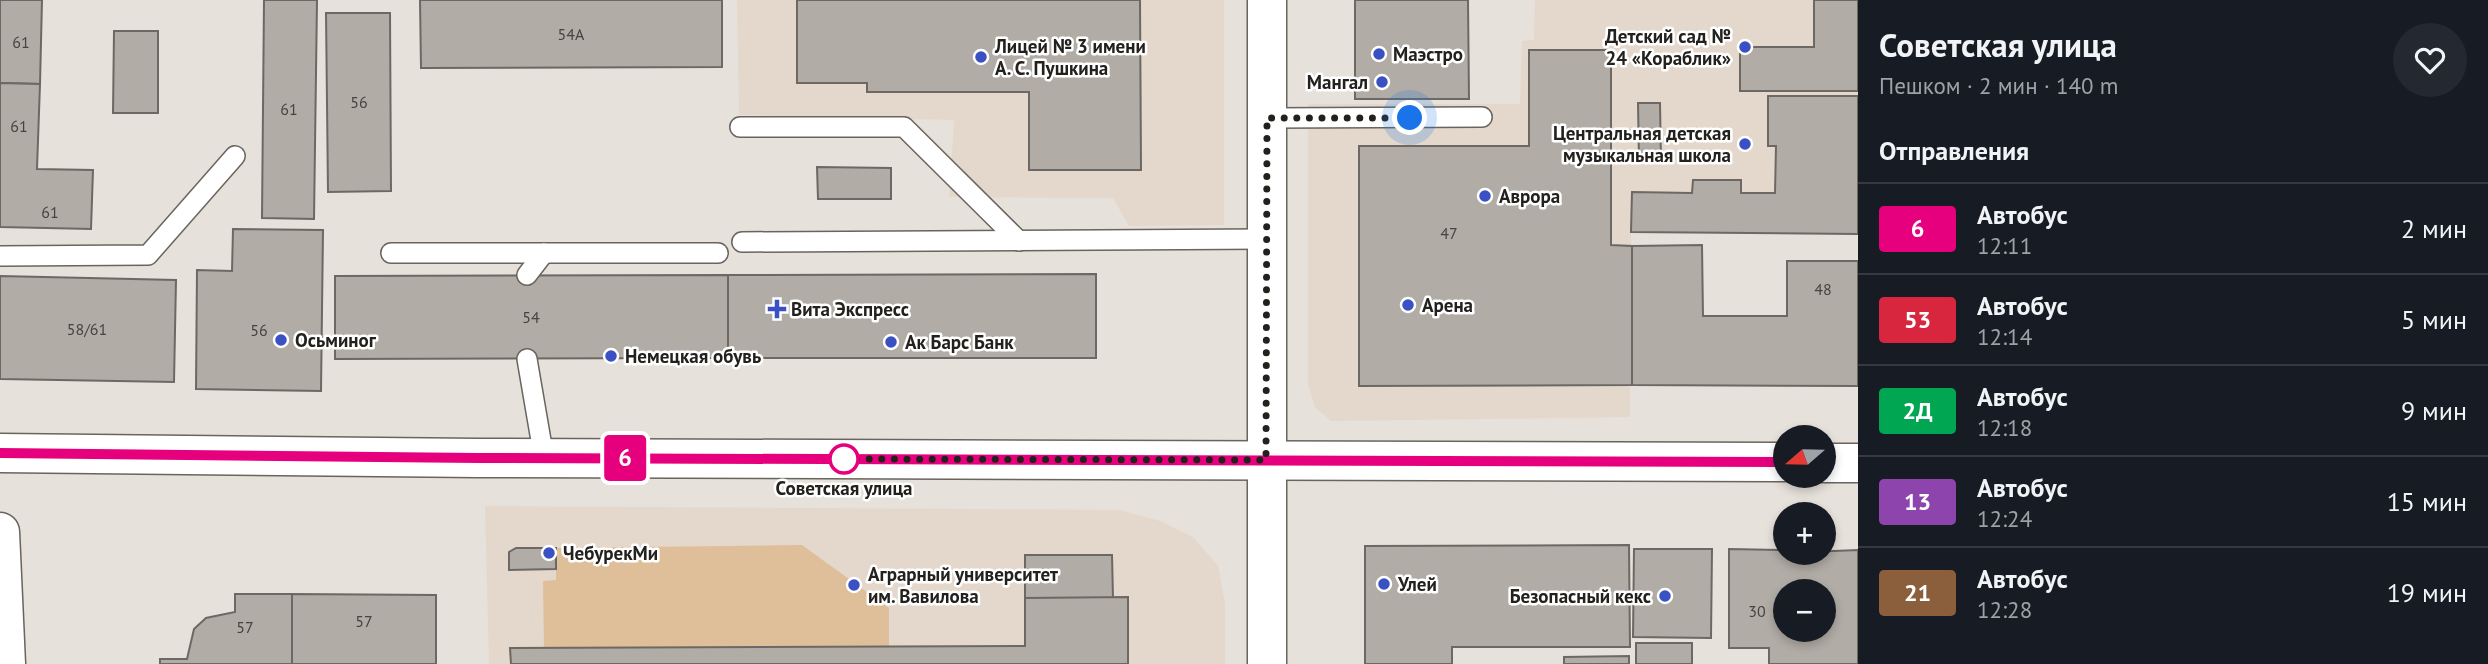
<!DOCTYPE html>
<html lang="ru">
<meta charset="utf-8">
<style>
:root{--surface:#171b24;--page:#242831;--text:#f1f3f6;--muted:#9ea1a6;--line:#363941}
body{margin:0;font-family:"PT Sans",sans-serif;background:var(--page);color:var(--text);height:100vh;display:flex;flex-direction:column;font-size:26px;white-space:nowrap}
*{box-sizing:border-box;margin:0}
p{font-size:23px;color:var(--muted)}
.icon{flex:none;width:38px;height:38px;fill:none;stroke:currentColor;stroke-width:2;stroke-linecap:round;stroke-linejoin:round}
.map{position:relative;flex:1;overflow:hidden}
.side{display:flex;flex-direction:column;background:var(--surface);width:630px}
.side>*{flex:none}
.badge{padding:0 14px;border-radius:5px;font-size:24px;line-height:46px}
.needle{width:46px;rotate:250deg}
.controls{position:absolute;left:1773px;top:425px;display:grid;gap:14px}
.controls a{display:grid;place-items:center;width:63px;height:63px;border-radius:50%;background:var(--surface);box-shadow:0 4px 10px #0003;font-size:35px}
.you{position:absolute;width:35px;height:35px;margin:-18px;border:5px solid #fff;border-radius:50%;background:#1a73e8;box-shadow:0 0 0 10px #1a73e833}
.map>.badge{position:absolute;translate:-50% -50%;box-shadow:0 0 0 4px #fff}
h2{padding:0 21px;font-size:26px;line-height:63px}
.round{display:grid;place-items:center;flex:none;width:74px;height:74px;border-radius:37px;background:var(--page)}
.head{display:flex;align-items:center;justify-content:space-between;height:119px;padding:0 21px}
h1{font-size:33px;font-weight:700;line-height:52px}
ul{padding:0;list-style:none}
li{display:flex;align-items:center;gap:21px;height:91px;padding:0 21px;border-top:2px solid var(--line)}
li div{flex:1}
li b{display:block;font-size:26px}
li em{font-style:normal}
li .badge{min-width:77px;font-weight:700;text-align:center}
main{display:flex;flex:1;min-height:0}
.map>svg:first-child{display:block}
.built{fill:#e3d8cb}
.green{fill:#dfbf9a}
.building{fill:#b1aca5;stroke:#6d6863;stroke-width:2;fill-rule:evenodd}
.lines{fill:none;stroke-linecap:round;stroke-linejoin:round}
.lane-casing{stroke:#69645e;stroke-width:22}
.street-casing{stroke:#69645e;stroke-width:41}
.secondary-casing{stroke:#69645e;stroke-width:41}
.lane{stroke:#fff;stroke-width:19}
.street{stroke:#fff;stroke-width:38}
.secondary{stroke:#fff;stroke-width:38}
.line-casing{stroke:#fff;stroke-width:16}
.line{stroke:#e6007e;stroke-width:10}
.walk{stroke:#23211e;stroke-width:7;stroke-dasharray:0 12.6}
.poi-dot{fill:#3951c3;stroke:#fff;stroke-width:2.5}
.stop-dot{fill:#fff;stroke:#e6007e;stroke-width:3.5}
.labels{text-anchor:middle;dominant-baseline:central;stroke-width:5;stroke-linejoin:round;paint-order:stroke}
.number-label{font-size:16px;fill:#464440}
.poi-label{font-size:19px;font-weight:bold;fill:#23211e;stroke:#fff;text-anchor:start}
.stop-label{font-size:19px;font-weight:bold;fill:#23211e;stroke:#fff}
</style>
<main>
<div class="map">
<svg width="1858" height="664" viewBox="0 0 1858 664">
<rect width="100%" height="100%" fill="#e7e1db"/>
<g class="built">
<path d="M737,0H1224V225L1129,226L1113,198L949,197L954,120L739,115Z"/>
<path d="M1535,0H1858V234L1631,232L1630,417L1331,421L1315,407L1308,384V104H1520L1522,41L1534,40Z"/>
<path d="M485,506L1119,510L1160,521L1193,537L1218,566L1225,603V664H489Z"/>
</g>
<path class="green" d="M802,545L889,608V647L544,648L543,581L556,580V548Z"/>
<g class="building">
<path d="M0,0H42L40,84L0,83Z"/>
<path d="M264,0H317L314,219L262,218Z"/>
<path d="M420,0H722V67L421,68Z"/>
<path d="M797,0H1140L1141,170H1029V92H867V83H797Z"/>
<path d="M1355,0H1468L1469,99H1355Z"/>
<path d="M1814,0H1858V91H1740V47H1814Z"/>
<path d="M326,13H390L391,191L328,192Z"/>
<path d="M114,31H158V113H113Z"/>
<path d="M1529,50H1611V245L1632,246V385L1359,386V146H1529Z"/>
<path d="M0,83L40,84L37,169L93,170L91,229L0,227Z"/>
<path d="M1768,96H1858V234L1631,232L1632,192L1692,193L1693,180H1741V193H1775L1776,146H1768Z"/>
<path d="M1638,103H1660L1661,161H1639Z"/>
<path d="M817,167L891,168V199H818Z"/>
<path d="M233,229L323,230L321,391L196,389L197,270L232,271Z"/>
<path d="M1702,245L1703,316H1787V261H1858V386L1632,385V246Z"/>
<path d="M1096,274V358H728V275Z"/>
<path d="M728,275V358L335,359V276Z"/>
<path d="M0,276L176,280L174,382L0,379Z"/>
<path d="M1629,545L1630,647H1452V664H1365V546Z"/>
<path d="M516,548H556V569L509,570V552Z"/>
<path d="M1634,549H1712L1711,638L1633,637Z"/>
<path d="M1729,549L1785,550V553L1858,550V664H1769V648H1729ZM1785,592H1824V630H1785Z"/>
<path d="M1025,555H1112L1113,598H1025Z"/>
<path d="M235,594H292V664H160V659H187L194,629L206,618L235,612Z"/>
<path d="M292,594L436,595V664H292Z"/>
<path d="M1128,597V664H511L510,648L1025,646V598Z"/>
<rect x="1636" y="643" width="56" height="21"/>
<path d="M1629,656V664H1564V657Z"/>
</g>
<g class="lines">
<g class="lane-casing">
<g id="lane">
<path d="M1267,118L1482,117"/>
<path d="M740,127H904L1019,241"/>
<path d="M742,242L1266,239"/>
<path d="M391,253H718"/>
<path d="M0,256L148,255L235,156"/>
<path d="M527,275L544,253"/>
<path d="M527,359L544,458"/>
</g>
</g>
<g class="street-casing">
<g id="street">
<path d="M0,532L6,664"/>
<path d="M1267,664V0"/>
</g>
</g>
<g class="secondary-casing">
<g id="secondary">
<path d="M0,453L478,458L1785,462"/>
<path d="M1824,463H1858"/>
</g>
</g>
<use href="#lane" class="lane"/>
<use href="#street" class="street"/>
<use href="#secondary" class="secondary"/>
</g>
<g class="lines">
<g class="line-casing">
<path id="line" d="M0,453L478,458L1785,462"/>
</g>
<use href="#line" class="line"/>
<path class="walk" d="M844,459L1266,460L1267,118H1410"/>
</g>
<g class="poi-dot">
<circle cx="1745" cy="47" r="7"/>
<circle cx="1379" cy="54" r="7"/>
<circle cx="981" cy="57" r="7"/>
<circle cx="1382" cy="82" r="7"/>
<circle cx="1745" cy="144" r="7"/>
<circle cx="1485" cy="196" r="7"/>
<circle cx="1408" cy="305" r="7"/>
<path d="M773.5 298.5h7v7h7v7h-7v7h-7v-7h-7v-7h7z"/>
<circle cx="281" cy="340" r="7"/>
<circle cx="891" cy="342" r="7"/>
<circle cx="611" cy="356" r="7"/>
<circle cx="549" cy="553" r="7"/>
<circle cx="1384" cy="584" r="7"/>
<circle cx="854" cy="585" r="7"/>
<circle cx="1665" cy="596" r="7"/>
</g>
<circle class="stop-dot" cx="844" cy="459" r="14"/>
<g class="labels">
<g class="number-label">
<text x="571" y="34">54А</text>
<text x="21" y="42">61</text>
<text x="359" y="102">56</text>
<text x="289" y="109">61</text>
<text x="19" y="126">61</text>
<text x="50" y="212">61</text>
<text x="1449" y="233">47</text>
<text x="1823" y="289">48</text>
<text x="531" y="317">54</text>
<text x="87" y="329">58/61</text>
<text x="259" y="330">56</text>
<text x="1757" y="611">30</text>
<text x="364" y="621">57</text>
<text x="245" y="627">57</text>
</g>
<g class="poi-label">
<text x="1731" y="36" text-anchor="end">Детский сад №<tspan x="1731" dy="22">24 «Кораблик»</tspan></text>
<text x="995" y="46">Лицей № 3 имени<tspan x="995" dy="22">А. С. Пушкина</tspan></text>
<text x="1393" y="54">Маэстро</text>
<text x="1368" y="82" text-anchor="end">Мангал</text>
<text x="1731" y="133" text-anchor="end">Центральная детская<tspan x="1731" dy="22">музыкальная школа</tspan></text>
<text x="1499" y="196">Аврора</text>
<text x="1422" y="305">Арена</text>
<text x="791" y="309">Вита Экспресс</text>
<text x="295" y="340">Осьминог</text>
<text x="905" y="342">Ак Барс Банк</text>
<text x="625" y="356">Немецкая обувь</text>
<text x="563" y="553">ЧебурекМи</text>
<text x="868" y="574">Аграрный университет<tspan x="868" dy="22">им. Вавилова</tspan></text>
<text x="1398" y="584">Улей</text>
<text x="1651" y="596" text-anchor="end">Безопасный кекс</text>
</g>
<g class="stop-label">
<text x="844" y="488">Советская улица</text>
</g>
</g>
</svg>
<div class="controls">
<a><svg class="needle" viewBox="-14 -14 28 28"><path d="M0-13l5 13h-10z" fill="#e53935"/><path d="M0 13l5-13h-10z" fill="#9ea1a6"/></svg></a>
<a>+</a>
<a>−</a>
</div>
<div class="you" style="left:1410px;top:118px"></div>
<b class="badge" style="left:625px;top:458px;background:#e6007e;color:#fff">6</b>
</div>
<section class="side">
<div class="head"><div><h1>Советская улица</h1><p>Пешком · 2 мин · 140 m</p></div><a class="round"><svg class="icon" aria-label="heart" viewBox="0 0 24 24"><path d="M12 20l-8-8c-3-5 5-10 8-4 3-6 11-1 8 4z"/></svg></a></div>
<h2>Отправления</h2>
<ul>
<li><span class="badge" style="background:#e6007e;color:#fff">6</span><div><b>Автобус</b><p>12:11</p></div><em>2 мин</em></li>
<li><span class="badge" style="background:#d7263d;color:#fff">53</span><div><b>Автобус</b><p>12:14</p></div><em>5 мин</em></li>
<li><span class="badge" style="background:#00a651;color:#fff">2Д</span><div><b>Автобус</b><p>12:18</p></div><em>9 мин</em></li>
<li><span class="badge" style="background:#8e44ad;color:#fff">13</span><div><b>Автобус</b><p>12:24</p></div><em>15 мин</em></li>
<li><span class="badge" style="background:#8b5e3c;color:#fff">21</span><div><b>Автобус</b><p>12:28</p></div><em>19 мин</em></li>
</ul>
</section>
</main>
